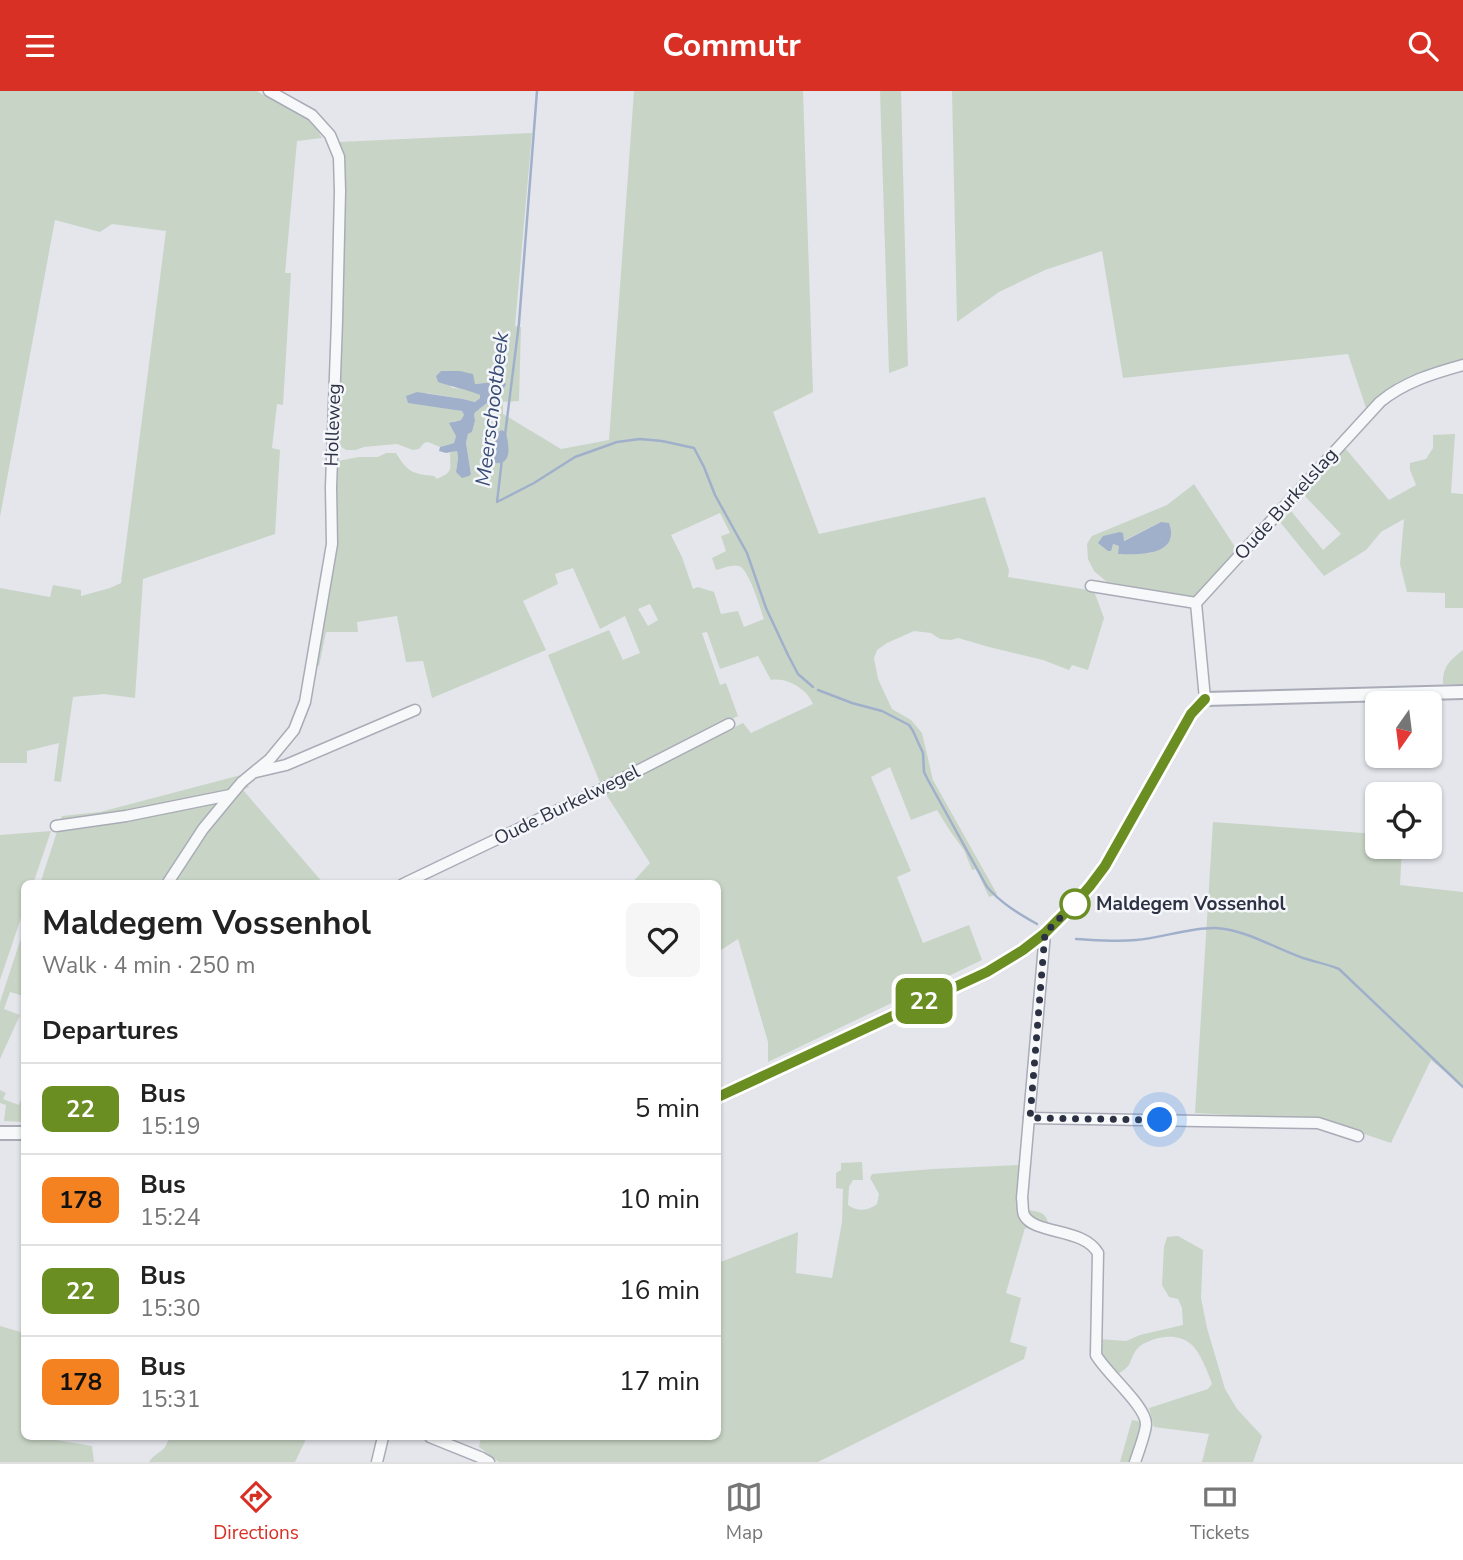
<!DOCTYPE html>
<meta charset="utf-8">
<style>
:root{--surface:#fff;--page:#f6f6f6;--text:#222;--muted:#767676;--line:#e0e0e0;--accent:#d93025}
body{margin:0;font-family:"Nunito Sans",sans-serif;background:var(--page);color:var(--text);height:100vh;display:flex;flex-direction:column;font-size:26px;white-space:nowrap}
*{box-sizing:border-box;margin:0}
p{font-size:23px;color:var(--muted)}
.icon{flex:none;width:38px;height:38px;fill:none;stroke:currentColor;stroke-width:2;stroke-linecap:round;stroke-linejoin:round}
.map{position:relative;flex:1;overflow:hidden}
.drawer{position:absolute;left:21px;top:789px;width:700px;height:560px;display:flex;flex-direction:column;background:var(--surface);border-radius:10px;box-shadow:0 2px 5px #0004}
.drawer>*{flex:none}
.badge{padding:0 14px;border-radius:10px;font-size:24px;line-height:46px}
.needle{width:46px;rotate:194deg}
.fabs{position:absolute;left:1365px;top:600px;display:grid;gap:14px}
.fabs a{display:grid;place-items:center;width:77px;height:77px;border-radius:10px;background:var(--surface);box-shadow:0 2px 5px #0004;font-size:35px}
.you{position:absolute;width:35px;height:35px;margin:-18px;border:5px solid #fff;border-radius:50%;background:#1a73e8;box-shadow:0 0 0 10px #1a73e833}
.map>.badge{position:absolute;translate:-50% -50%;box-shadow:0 0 0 4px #fff}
h2{padding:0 21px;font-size:26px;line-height:63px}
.round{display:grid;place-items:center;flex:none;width:74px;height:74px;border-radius:10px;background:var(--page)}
.headline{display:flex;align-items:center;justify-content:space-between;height:119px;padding:0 21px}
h1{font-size:33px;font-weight:700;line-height:52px}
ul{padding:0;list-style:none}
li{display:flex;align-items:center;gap:21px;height:91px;padding:0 21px;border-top:2px solid var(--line)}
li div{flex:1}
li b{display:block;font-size:26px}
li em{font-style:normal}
li .badge{min-width:77px;font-weight:700;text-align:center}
header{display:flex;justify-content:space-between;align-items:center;height:91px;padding:0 21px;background:var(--accent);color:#fff;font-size:32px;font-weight:700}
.tabs{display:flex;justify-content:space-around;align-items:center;height:98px;border-top:2px solid var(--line);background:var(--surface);font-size:19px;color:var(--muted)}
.tabs a{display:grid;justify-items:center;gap:4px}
.tabs .active{color:var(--accent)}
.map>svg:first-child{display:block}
.green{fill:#c8d5c6;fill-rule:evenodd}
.water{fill:#a1b0ca}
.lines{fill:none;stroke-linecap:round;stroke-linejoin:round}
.stream{stroke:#a1b0ca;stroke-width:2.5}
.minor-casing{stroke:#a9acb6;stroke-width:13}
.tertiary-casing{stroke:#a9acb6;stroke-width:16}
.minor{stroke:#f7f8fa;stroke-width:10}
.tertiary{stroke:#f7f8fa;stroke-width:12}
.line-casing{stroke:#fff;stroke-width:16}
.line{stroke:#6b8e23;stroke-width:10}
.walk{stroke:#2c3244;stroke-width:7;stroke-dasharray:0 12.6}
.stop-dot{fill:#fff;stroke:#6b8e23;stroke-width:3.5}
.labels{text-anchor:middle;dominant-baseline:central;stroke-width:5;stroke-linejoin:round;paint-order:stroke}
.street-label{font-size:19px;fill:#2c3244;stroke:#f4f6f9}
.stop-label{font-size:19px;font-weight:bold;fill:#2c3244;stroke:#f4f6f9;text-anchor:start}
.water-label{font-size:21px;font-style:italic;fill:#384c76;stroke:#f4f6f9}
</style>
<header><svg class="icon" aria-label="menu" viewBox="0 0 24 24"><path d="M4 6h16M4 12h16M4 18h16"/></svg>Commutr<svg class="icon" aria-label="search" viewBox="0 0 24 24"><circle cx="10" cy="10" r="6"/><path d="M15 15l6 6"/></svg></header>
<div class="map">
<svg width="1463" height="1371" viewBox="0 0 1463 1371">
<rect width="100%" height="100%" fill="#e4e6ec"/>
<g class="green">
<path d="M0,0H257C281,15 309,20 322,47L297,50L285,182H291L283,314L277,313L272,357L280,359L275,443L143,488L135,607L104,603L73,606L61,691L54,690L59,652L27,660V672H0V497L50,506L53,494L81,499V505L110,497L121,492L166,140L112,133L100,141L55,129L0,426Z"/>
<path d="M634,0H803L813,301L773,321L819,443L985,406L1009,479L1008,486L1094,500L1104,527L1088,579L1072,574L1069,579L1043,569L989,556L958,547L951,549L940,548L931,542L914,540L887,552L877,559L874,567L878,588L892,618L911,629L922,642L933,689L997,803L989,806L976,778L972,779L964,759L950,740L937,719L911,729L890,676L871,686L911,780L897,786L923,852L969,834L982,869L768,971V951L738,848L718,861V793H631L650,772L604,700L743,632L751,642L813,613C807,598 787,586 771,589L758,565L720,578L707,541L702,542L720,594L726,592L738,625L676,655L601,694L548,564L609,539L623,569L640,562L625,525L600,538L573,477L555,483L558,493L523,510L546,559L432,607L423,570L406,571L397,525L357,531L358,541H326L319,575H314L334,472L338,370L359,366H378L386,362H396C407,381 413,383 434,385L437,388C454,380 450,380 450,362L457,359L458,367L456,381L471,382L466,352L468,343L472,341L475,330L474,323L479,318L498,305L503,290L474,293L472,283L441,280L452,297L467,298L480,304V307L475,311L463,308L426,302L447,317L462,320L464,324L461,329L454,330L456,345L454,352L440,356L428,351L424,352L419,358L413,359L397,353L364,356L356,359H346L340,355L337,336L343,156V62L339,51L532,42L515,235L521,236L519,310L503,311V323L561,358L609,349ZM720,422L730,442L721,445L726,460L712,467L716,479C723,477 733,473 739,475C749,478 760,517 764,528L744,536L738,520L721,523L714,501L698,496L693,498L682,466L671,444ZM650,513L658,529L648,535L638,518Z"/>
<path d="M880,0H901L908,275L889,282Z"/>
<path d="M952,0H1463V269L1410,285L1396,292L1366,317L1348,263L1123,287L1102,160L1045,179L999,201L957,231Z"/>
<path d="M1455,343L1451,402L1463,403V517H1445V502L1407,501L1400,473L1404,428L1381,441L1366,459L1324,485L1280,431L1291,420L1323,459L1341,443L1304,404L1345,357L1389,409L1416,394L1410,379V372L1426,368L1433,357V344Z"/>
<path d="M1194,393L1237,459L1196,506L1107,491L1094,480L1088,468L1087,453L1092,445L1167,414ZM1161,431L1151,462L1119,463L1120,455L1113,453L1123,442V450Z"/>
<path d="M1463,559V593H1443C1442,576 1450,569 1463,559Z"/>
<path d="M241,684L249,696L243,699L324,793H40L62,725L100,721Z"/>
<path d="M1213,731L1377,743V756H1402L1400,794L1463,801V996L1431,969L1391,1052L1331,1032L1306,1028L1195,1022Z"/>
<path d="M51,740L33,793H24V818L0,889V744Z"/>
<path d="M24,838V905L10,901L4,918L20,924L0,968V911Z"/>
<path d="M0,999L6,1002L3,1008L19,1014L24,1000V1031L4,1030L6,1014L0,1012Z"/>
<path d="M862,1071L863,1089H853L849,1096L848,1114C857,1121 868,1120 877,1113L879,1103L870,1087L872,1083L933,1078L1020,1074L1019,1081L1028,1082L1027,1113L1029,1119C1039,1121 1045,1121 1048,1131L1042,1140L1025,1137L1006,1202L1021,1207L1010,1251L1027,1256L1024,1268L818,1371H499L479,1356L481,1346H718V1172L798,1141L796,1182L832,1187L842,1131L843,1098L836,1097V1082L841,1079V1072Z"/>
<path d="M1178,1145L1203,1159L1201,1207L1207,1237L1225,1298L1237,1318L1262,1345L1253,1371H1202L1209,1343L1154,1336L1149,1317L1208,1298L1212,1293C1209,1283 1199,1260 1192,1254C1178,1241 1155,1245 1140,1255C1134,1260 1132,1267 1129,1274C1126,1278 1121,1281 1116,1284L1101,1266L1099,1248L1126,1250L1140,1244L1183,1234L1182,1217L1178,1208L1169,1206L1162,1194L1164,1156L1167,1146Z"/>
<path d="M0,1235L24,1242V1346H57L56,1349L92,1355L94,1371H0Z"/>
<path d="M1132,1329L1142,1331L1131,1371H1120Z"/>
<path d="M169,1346H307L295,1371H149C157,1359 165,1363 169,1346Z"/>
</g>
<g class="water">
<path d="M441,280H460L473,283L475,293L503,290L506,293C500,307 484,312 474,323L475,330L472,341L468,343L466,352L471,383L469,385L462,387L456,381L458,367L457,360L446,362L439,360L440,356L454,352L456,345L449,332L461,329L464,324L462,320L408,312L406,305L417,301L463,308L475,311L480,307V304C466,298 452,296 438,291L436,285Z"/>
<path d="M502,339L506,342C509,355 513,374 494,372V343Z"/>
<path d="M1161,431L1169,432C1181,465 1138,464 1118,463L1119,455L1113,453L1111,460H1108L1098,452L1103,445L1120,441L1123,442L1124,450Z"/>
</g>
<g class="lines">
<g class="stream">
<path d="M505,344L519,232L537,0"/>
<path d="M502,368L497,411L534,392L575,366L617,351L640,348L662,350L694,357L704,376L715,404L747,462L766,517L788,564L798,583L813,596"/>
<path d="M818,599L852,612L882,620L909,634L913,640L923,662L924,681L928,689L987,796C1002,813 1018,822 1037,833"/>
<path d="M1076,848C1096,849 1116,851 1136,849C1162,847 1191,836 1216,837C1247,839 1274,857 1303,867C1315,871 1327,873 1339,878L1463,996"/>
</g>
<g class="minor-casing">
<g id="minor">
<path d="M1091,495L1196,512"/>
<path d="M1205,608L1196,512L1380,311C1404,291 1434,282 1463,274"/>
<path d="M256,681L286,674L415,619"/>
<path d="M56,735L126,725L230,704"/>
<path d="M167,793L203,738L231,704L242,691L270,668L294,639L305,611L332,453L331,396L337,230L340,100L339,66L330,44L312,24L269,0"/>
<path d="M403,793L604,697L729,633"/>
<path d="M1045,842L1022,1107C1023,1112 1022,1119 1024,1124C1034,1144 1083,1136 1098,1162L1096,1264C1106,1282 1146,1315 1146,1333C1146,1341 1138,1362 1135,1371"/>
<path d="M1029,1027L1318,1032L1358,1045"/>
<path d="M430,1346L482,1367L489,1371"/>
<path d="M377,1371L383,1346"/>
</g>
</g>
<g class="tertiary-casing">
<g id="tertiary">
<path d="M718,1006L987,881L1023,859L1045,842L1076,811L1090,795L1105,775L1191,623L1205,608L1463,601"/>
<path d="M0,1042H24"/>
</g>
</g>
<use href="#minor" class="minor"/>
<use href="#tertiary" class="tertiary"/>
</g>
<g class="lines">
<g class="line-casing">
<path id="line" d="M718,1006L987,881L1023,859L1045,842L1076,811L1090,795L1105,775L1191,623L1205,608"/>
</g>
<use href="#line" class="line"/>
<path class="walk" d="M1075,813L1076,811L1045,842L1030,1027L1160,1029"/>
</g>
<circle class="stop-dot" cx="1075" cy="813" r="14"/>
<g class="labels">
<g class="street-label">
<text transform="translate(333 334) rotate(-88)">Holleweg</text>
<text transform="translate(1286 413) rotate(-48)">Oude Burkelslag</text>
<text transform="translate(567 714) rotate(-26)">Oude Burkelwegel</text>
</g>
<g class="stop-label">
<text x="1096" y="813">Maldegem Vossenhol</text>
</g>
<g class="water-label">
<text transform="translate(492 318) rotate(-83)">Meerschootbeek</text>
</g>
</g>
</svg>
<div class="fabs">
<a><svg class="needle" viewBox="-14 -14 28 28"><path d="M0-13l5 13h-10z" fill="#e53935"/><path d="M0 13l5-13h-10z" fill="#767676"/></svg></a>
<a><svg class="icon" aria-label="locate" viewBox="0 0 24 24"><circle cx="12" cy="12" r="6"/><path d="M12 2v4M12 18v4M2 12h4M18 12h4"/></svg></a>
</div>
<div class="you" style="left:1160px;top:1029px"></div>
<b class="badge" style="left:924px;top:910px;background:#6b8e23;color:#fff">22</b>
<section class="drawer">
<div class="headline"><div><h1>Maldegem Vossenhol</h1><p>Walk · 4 min · 250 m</p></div><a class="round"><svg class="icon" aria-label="heart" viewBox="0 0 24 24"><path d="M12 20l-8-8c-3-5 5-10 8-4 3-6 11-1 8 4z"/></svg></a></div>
<h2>Departures</h2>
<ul>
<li><span class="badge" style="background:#6b8e23;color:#fff">22</span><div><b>Bus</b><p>15:19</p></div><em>5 min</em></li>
<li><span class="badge" style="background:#f58220;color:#111">178</span><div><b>Bus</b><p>15:24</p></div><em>10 min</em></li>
<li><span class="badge" style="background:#6b8e23;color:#fff">22</span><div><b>Bus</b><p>15:30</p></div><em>16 min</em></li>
<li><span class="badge" style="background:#f58220;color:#111">178</span><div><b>Bus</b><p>15:31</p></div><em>17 min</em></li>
</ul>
</section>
</div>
<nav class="tabs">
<a class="active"><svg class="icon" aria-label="directions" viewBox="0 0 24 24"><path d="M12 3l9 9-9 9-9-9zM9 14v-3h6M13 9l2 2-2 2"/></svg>Directions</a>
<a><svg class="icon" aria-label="map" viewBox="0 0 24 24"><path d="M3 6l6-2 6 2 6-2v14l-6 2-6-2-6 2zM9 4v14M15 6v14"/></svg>Map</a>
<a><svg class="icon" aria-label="tickets" viewBox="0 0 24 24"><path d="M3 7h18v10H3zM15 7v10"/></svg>Tickets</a>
</nav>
